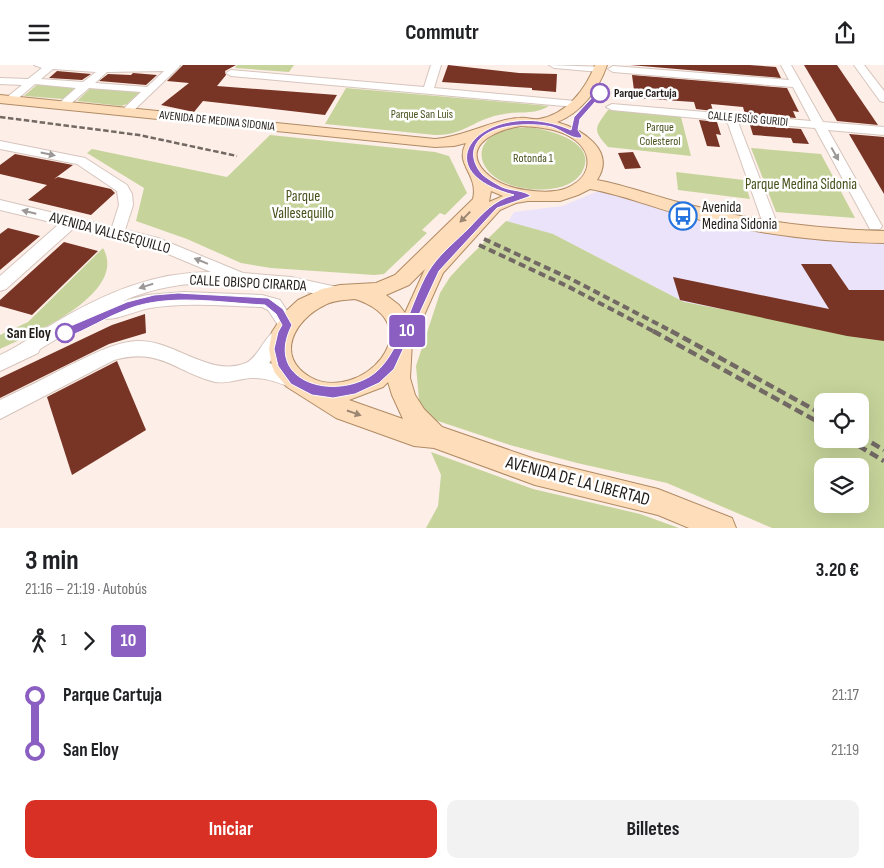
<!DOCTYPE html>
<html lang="es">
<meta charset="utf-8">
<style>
:root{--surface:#fff;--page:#f2f2f2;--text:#202124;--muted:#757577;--accent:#d93025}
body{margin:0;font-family:"Sofia Sans Condensed",sans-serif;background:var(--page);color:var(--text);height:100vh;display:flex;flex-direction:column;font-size:19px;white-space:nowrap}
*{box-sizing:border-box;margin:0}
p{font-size:16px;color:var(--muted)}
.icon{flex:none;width:28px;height:28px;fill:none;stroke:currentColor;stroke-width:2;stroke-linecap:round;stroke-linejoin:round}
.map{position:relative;height:463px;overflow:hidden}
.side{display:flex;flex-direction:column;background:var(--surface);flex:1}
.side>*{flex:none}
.badge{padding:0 10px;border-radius:4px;font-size:18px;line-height:32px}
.buttons{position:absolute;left:814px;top:328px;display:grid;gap:10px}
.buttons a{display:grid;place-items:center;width:55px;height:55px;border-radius:10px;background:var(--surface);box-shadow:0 5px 20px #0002;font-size:25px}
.map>.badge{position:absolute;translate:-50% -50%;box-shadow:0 0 0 2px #fff}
.legs{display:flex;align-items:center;gap:8px;height:55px;padding:0 25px;font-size:16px}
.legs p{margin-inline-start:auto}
.overview{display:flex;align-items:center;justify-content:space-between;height:85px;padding:0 25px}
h1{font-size:28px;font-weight:700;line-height:38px}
.primary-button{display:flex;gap:10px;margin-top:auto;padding:10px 25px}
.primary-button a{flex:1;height:58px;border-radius:10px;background:var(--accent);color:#fff;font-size:20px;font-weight:700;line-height:58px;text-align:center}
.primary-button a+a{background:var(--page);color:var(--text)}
ul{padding:0 25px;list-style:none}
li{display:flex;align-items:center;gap:18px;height:55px;font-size:19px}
li i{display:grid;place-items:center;width:8px;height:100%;margin:0 6px;background:currentColor}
li i::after{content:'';width:12px;height:12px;margin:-6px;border:4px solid;border-radius:50%;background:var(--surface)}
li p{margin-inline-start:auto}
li:first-child i{background:linear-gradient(#0000 50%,currentColor 0)}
li:last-child i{background:linear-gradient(currentColor 50%,#0000 0)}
header{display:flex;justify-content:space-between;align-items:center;height:65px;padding:0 25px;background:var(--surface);font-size:22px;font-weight:700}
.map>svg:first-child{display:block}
.industrial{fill:#ebe3f9}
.green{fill:#c6d49b;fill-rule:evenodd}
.building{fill:#783425}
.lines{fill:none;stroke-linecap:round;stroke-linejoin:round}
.minor-casing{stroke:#d6c5bd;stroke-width:2}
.major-casing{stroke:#b08b64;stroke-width:2}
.minor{fill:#fff;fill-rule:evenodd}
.major{fill:#feddbb;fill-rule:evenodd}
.rail-far2{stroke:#726864;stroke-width:2.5;stroke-dasharray:5.5 2.5;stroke-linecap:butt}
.rail-far1{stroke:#726864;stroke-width:4;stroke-dasharray:7 4;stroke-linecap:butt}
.rail{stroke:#726864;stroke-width:4.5;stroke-dasharray:9 4.5;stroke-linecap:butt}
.oneway{fill:#9b9897}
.oneway2{fill:#9b8672}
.line-1{fill:#8a5fc1;stroke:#fff}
.stop-1-dot{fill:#fff;stroke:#8a5fc1;stroke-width:2.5}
.labels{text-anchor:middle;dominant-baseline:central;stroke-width:5;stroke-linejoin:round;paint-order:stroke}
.far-stop-label{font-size:12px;font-weight:bold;fill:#211b18;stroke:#fff;text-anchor:start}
.far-park-label{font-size:12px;fill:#47511b;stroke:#fff}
.far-street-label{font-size:12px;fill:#211b18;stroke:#fff}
.park-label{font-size:15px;fill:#47511b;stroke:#fff}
.poi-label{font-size:15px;fill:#211b18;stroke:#fff;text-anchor:start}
.street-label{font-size:15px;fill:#211b18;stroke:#fff}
.stop-label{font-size:15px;font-weight:bold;fill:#211b18;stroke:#fff;text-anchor:end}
.near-street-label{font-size:18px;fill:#211b18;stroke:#fff}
</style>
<header><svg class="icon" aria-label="menu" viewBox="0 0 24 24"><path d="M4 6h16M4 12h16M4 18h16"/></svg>Commutr<svg class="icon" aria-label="share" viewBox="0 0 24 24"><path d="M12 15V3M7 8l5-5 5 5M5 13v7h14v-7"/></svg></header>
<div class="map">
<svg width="884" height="463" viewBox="0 0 884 463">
<rect width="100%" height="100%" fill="#fdeee7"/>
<path class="industrial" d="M608,116L723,150L799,163L884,166V275L684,237L553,169L507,158L514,147L562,141L596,127Z"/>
<g class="green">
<path d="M237,0H294L289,7L235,3Z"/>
<path d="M39,18L79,20L63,34L24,31Z"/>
<path d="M93,21L142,25L127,39L121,41L77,36Z"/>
<path d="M346,23L549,41C536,50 519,46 504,49C475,53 464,71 435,70L325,59Z"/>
<path d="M608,45L681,52L691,91L608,82C593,65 594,64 608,45Z"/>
<path d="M527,62C547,64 599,76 582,107C568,132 514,127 495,112C477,99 476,78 498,68C507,63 517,63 527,62Z"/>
<path d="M270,70L435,87L449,91L467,128L445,150L440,148L422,165L427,168L384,209L374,210L271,203L241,198L187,174L136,156L144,123L87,88L92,84L227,112Z"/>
<path d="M751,83L821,89L855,153L776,147Z"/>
<path d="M676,107L744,115L750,134L678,125Z"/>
<path d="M506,156L553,169L684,237L884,275V463H772L667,418L577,398L510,380L432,354L424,348L419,335L416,301L440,228L450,212L463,198ZM822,336H860V374H822ZM822,401H860V439H822Z"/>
<path d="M103,183C129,229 30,270 0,284V270L28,257Z"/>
<path d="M431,387L533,424L640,449L679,463H426L438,441L441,410Z"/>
</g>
<g class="building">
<path d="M183,0H236L225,6L226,10L217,21L337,30L325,50L203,36L194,47L161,40L189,18L167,16Z"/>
<path d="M448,0L519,8L557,9L556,27L532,25V23L442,17Z"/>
<path d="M630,0H749L776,2L781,13Z"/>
<path d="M804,0H837L878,60L837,56Z"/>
<path d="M57,6L91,9L82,15L49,13Z"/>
<path d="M133,8L157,10L146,20L99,16L108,9L131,10Z"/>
<path d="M632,10L787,23L799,47L793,46L796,53L745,49L743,42L711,39L713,46L696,44L694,37L635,33Z"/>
<path d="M699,55L717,57L721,70L716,69L720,82L707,81Z"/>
<path d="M750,60L801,64L809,79L793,78L791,73L753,70Z"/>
<path d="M849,69L884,72V129Z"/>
<path d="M633,87L641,103L625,104L618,88Z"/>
<path d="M15,89L73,100L54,114L58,112L111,124L115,128L91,150L28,135L47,120L0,109V100Z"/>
<path d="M8,163L40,171L0,205V169Z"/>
<path d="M64,177L98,186L32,250L0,241V235Z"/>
<path d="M801,199H831L849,225H884V276L847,271L680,235L673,212L829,244Z"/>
<path d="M145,249L146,268L109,279L0,333V313L112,260Z"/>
<path d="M117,296L146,365L72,410L47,332Z"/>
</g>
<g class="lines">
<g class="minor-casing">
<g id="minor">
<path d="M34,0H179L180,1L130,49L126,50L120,47L141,27L89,23L67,42L63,43L57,40L76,23L35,19L14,37H6L4,35L6,33L22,20L0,19V13L28,14L42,3ZM53,4L96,7L83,17L41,14ZM164,6L147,22L95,18L107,7Z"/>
<path d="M431,0H441L434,23L575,36L581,39L575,42L231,11L226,8L231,5L424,22Z"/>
<path d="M549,0L604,2L605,4L600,7L554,3Z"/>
<path d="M781,0H791L823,57L884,62V70L828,65L882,161L880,164H870L815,63L738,57L775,153L773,156H763L761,153L727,56L612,45L606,42L612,39L811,56L793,22L613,7L608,4L613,1L789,15Z"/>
<path d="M854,0H864L884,26V37L880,36Z"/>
<path d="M0,76L85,93L127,120L132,129L133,140L125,165L158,173L243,208L291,212L346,224L348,228L346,232L340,234C271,218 190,206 123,236L147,230L184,227L262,230L280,235L296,260L293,265L288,267L290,270L269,298L300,309L302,315L300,321L293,323C279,318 266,312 251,313C238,314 227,319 215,317C175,307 161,282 114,295L0,354V335C23,324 46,313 68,301C90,291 111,278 136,276C174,274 209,313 246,298C260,291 265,268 280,263L268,245L262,242C224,241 187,237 150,243C137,245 114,257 102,253L100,248L40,284L38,288L0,306V290C20,281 37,268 56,257C105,228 154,207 211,207L149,181L74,163L6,224L0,226V211L59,159L0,145V135L112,162L119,140L117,126L77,99L0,84Z"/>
</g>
</g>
<g class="major-casing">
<path id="major" d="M595,0H607C599,24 581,48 557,57C581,64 617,85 597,115C629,121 659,133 690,140C754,156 818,164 884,166V178C818,177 752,168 688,152C655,143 623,130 590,124L578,130L560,136H528L516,138L500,145L443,208L412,277L410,313L415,330L424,344L442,362L535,394L658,424L732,453L736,463H689L658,450L535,420L434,383L414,381L336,353L287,322L275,308L272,301L269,284L272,267L285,247L298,235L322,224L340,220L376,218L395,210L473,134C479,109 454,100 466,78L454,81L435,82L0,38V30L435,74C458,72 476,63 498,57C505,55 513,53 520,53C526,52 533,55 539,54C566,50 586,24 595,0ZM521,61C537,62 554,63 569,71C594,85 594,111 567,123C555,128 539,127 526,125C511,123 496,118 485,107C459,79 500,64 521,61ZM491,126L503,131L489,137ZM427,202L425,204L405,248L399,240L386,230L409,220ZM355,234C435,260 360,340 310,312C274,291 295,254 325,240C334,235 345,235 355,234ZM388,317L392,330L403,354L349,335L383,322Z"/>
</g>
<use href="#minor" class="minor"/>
<use href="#major" class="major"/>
<path class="rail-far2" d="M0,52L139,70L237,91"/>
<g class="rail-far1">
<path d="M484,174L571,214L673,267"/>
<path d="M479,180L567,221L655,267"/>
</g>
<g class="rail">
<path d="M653,266L822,359"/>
<path d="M671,266L822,349"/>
<path d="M860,371L884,385"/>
<path d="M847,374L884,396"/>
</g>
</g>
<defs><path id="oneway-solid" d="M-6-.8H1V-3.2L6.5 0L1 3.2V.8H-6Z" transform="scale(1.25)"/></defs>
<g class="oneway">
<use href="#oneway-solid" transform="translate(48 89) rotate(12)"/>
<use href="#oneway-solid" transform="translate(835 89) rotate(61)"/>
<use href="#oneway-solid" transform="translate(29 147) rotate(-166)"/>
<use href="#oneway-solid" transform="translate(201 196) rotate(-158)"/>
<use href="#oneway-solid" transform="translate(146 221) rotate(163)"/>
</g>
<g class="oneway2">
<use href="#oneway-solid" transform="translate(465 152) rotate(134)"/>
<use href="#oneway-solid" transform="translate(354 348) rotate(19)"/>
</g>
<path class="line-1" d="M598,26L603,28L580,54L578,65L582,71L581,73C571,74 562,65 552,62C531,57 480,58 474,85C472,94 477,104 483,110C488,114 496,119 502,122C511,126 524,125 531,131L497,143L439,206L394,304L379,318L355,329L333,333L312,330L291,319L278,301L274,284L278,267L282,260L276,249L265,240C221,238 170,228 128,244C106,252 87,265 65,273L60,268L61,265L127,237L154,230L178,228L268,233L283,244L292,260C264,315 329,335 369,312C401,294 411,230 432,201C442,187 457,175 469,163C483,148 494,135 514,130C415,104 489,29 571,65L574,52Z"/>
<defs>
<g id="bus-ring" transform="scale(1.4375)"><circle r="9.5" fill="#fff" stroke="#2574df" stroke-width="1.5"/><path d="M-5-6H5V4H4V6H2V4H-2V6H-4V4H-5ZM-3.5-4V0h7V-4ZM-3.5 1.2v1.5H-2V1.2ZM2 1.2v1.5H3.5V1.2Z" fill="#2574df"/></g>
</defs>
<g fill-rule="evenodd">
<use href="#bus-ring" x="683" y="151"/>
</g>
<g class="stop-1-dot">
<circle cx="600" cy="28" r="9"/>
<circle cx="65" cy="268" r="9"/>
</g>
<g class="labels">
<g class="far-stop-label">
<text x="614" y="28">Parque Cartuja</text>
</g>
<g class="far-park-label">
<text x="422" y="49">Parque San Luis</text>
<text x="660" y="62">Parque<tspan x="660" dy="14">Colesterol</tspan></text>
<text x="533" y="93">Rotonda 1</text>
</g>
<g class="far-street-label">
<text transform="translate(748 54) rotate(5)">CALLE JESÚS GURIDI</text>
<text transform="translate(217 56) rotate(6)">AVENIDA DE MEDINA SIDONIA</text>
</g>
<g class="park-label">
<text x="801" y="119">Parque Medina Sidonia</text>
<text x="303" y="131">Parque<tspan x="303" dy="17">Vallesequillo</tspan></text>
</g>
<g class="poi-label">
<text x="702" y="142">Avenida<tspan x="702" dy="17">Medina Sidonia</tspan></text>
</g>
<g class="street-label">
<text transform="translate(110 168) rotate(15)">AVENIDA VALLESEQUILLO</text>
<text transform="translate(248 218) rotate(3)">CALLE OBISPO CIRARDA</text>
</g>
<g class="stop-label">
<text x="51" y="268">San Eloy</text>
</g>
<g class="near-street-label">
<text transform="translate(578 416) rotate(15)">AVENIDA DE LA LIBERTAD</text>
</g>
</g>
</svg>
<div class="buttons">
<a><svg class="icon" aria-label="locate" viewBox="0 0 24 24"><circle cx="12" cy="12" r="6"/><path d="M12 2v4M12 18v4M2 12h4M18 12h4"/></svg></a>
<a><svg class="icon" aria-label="layers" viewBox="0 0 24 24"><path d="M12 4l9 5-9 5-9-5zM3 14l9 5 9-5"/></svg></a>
</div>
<b class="badge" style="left:407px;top:266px;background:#8a5fc1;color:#fff">10</b>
</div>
<section class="side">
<div class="overview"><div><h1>3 min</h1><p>21:16 – 21:19 · Autobús</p></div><b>3.20 €</b></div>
<div class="legs"><svg class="icon" aria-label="walk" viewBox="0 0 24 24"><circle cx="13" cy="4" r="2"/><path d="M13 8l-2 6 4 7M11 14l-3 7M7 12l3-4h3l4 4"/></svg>1<svg class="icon" aria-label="forward" viewBox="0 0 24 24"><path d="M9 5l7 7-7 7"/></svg><b class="badge" style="background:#8a5fc1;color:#fff">10</b></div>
<ul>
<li><i style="color:#8a5fc1"></i><b>Parque Cartuja</b><p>21:17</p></li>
<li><i style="color:#8a5fc1"></i><b>San Eloy</b><p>21:19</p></li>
</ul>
<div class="primary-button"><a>Iniciar</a><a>Billetes</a></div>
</section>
